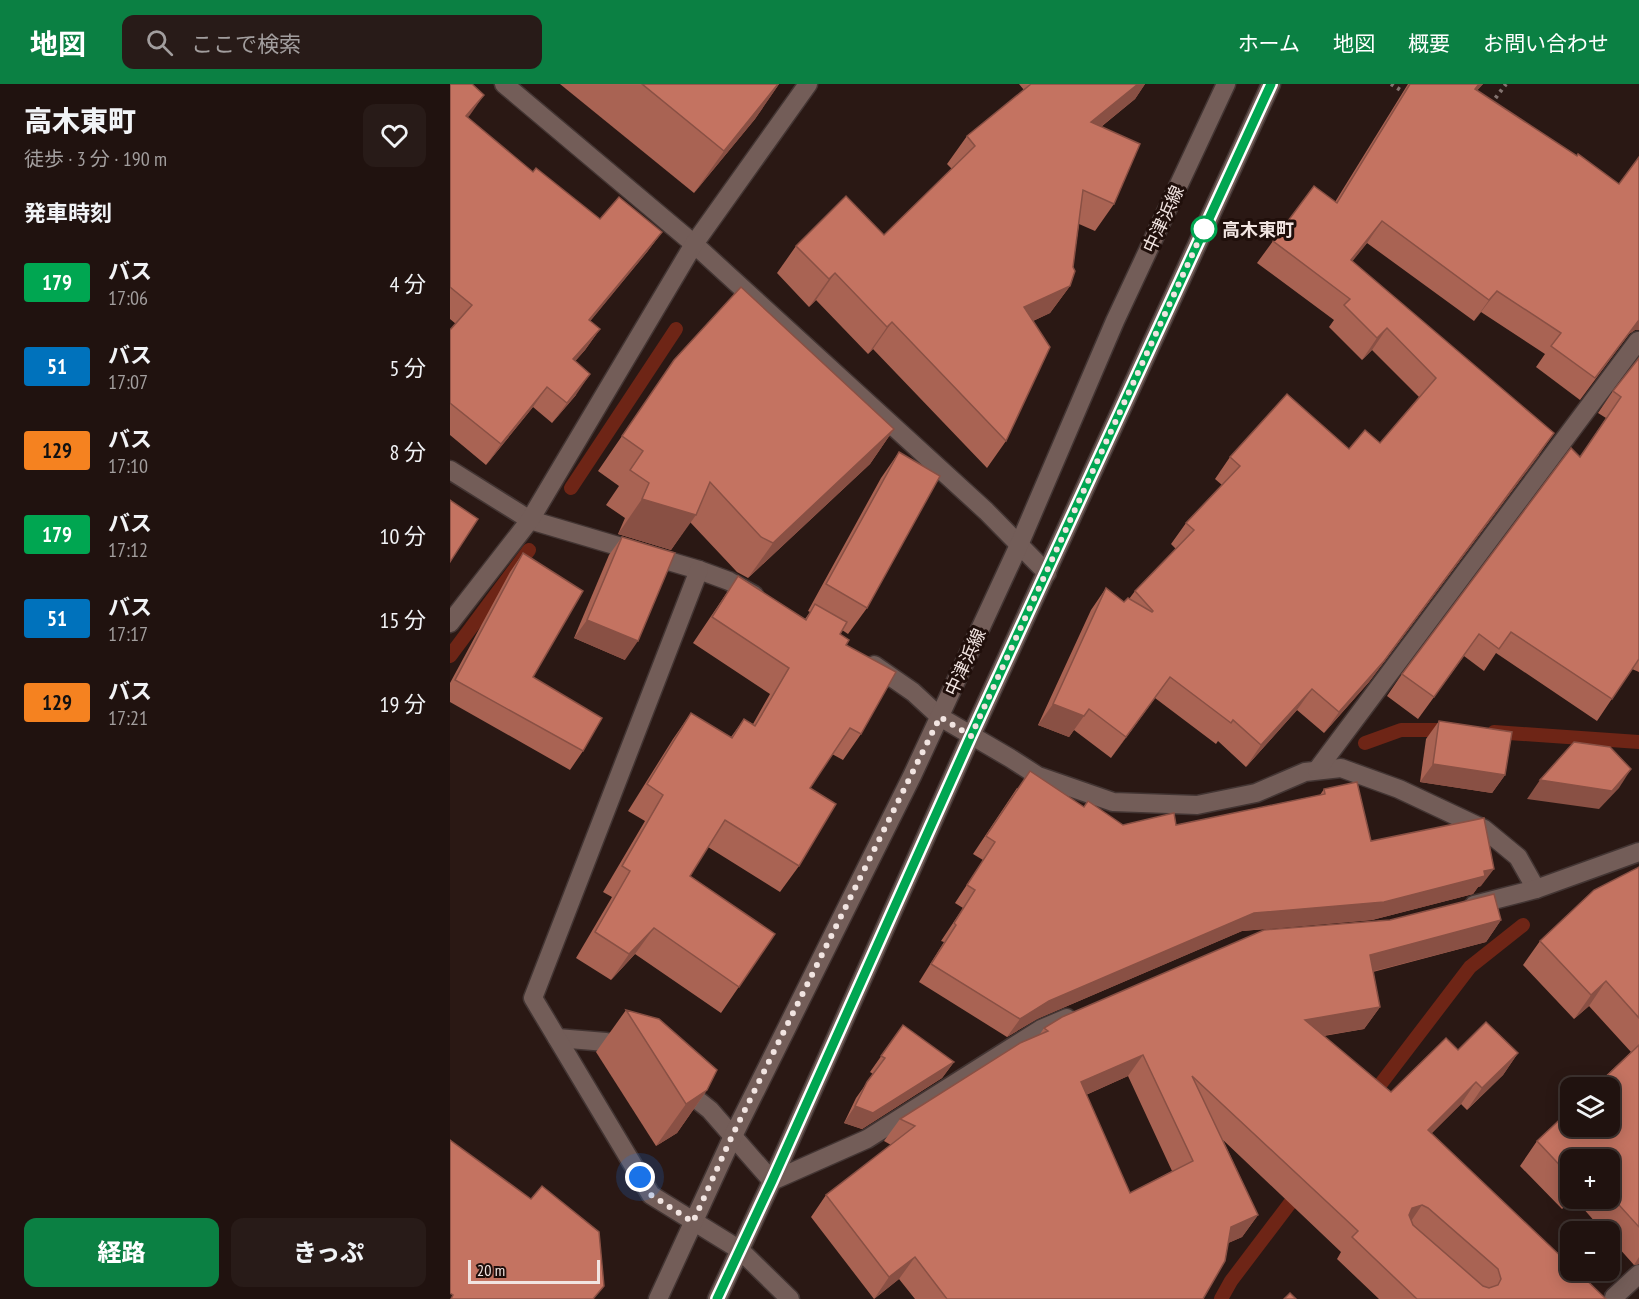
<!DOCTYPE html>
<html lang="ja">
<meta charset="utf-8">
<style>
:root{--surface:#20120f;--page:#281b18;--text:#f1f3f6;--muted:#a29e9e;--line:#3d322f;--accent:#0b8043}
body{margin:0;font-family:"PT Sans Narrow","Noto Sans JP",sans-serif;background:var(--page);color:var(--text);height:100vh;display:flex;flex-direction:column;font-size:22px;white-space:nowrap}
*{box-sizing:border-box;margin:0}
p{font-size:20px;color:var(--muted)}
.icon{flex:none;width:33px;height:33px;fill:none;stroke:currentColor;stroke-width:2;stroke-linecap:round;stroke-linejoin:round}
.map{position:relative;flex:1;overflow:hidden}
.details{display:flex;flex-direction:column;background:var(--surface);width:450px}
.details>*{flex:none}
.badge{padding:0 12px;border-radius:4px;font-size:21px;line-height:39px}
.controls{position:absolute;left:1110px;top:993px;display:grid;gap:12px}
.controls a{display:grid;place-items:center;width:60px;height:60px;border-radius:12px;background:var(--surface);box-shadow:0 3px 15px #0003,0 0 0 2px var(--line);font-size:30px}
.scale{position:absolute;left:18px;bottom:15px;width:132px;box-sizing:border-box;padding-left:6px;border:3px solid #f1e4e1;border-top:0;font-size:16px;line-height:21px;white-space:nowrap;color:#f1e4e1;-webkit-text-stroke:4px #200f0b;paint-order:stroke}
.you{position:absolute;width:30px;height:30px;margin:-15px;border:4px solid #fff;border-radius:50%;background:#1a73e8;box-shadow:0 0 0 9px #1a73e833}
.map>.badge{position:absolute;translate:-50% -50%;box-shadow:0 0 0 3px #fff}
h2{padding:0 24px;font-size:22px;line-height:54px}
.round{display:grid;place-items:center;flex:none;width:63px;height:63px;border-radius:12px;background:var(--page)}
.summary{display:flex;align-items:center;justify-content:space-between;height:102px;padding:0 24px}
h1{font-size:28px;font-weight:800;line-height:45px}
.action{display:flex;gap:12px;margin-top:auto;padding:12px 24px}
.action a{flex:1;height:69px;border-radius:12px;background:var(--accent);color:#fff;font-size:24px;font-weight:800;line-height:69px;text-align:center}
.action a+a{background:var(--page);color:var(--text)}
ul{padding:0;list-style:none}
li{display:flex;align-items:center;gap:18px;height:84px;padding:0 24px}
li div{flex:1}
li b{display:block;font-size:22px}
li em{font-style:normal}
li .badge{min-width:66px;font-weight:700;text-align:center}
header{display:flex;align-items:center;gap:36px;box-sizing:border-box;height:84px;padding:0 30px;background:var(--accent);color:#fff}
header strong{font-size:28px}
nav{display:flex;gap:33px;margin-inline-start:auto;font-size:21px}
.search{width:420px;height:54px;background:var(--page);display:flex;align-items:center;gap:15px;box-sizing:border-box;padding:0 21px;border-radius:12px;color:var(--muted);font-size:22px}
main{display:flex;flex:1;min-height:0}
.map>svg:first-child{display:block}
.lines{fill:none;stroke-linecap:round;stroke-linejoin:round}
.stream{stroke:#6e2516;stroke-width:14}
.service-casing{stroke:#433533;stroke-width:21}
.minor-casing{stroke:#433533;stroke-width:21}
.tertiary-casing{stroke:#433533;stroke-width:21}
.path{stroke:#83736f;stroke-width:4;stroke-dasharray:3 4.5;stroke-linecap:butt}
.service{stroke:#735d58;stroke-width:18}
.minor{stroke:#735d58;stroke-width:18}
.tertiary{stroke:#735d58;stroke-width:18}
.wall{fill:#a96353;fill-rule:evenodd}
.shaded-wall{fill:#895044}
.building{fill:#c47361;stroke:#895044;stroke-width:1.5;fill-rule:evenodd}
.line-casing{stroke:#fff;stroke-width:14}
.line{stroke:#00a651;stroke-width:9}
.walk{stroke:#f1e4e1;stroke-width:6;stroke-dasharray:0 10.8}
.stop-dot{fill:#fff;stroke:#00a651;stroke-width:3}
.labels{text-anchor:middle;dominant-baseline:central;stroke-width:6;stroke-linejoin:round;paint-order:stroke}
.street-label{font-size:18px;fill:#f1e4e1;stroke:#200f0b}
.stop-label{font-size:18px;font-weight:bold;fill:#f1e4e1;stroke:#200f0b;text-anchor:start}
</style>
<header>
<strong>地図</strong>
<div class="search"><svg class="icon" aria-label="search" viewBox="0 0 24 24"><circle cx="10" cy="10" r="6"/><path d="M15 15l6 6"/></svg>ここで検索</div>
<nav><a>ホーム</a><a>地図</a><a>概要</a><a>お問い合わせ</a></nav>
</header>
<main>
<section class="details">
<div class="summary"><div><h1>高木東町</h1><p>徒歩 · 3 分 · 190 m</p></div><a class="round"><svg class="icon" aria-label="heart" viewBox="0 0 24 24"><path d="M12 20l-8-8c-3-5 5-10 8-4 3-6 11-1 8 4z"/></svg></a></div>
<h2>発車時刻</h2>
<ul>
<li><span class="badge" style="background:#00a651;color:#fff">179</span><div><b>バス</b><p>17:06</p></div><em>4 分</em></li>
<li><span class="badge" style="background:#0072bc;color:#fff">51</span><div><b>バス</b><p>17:07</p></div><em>5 分</em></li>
<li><span class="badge" style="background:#f58220;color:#111">129</span><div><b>バス</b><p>17:10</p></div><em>8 分</em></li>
<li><span class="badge" style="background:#00a651;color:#fff">179</span><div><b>バス</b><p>17:12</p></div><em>10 分</em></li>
<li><span class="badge" style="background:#0072bc;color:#fff">51</span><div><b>バス</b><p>17:17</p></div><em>15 分</em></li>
<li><span class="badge" style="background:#f58220;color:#111">129</span><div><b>バス</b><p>17:21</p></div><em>19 分</em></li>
</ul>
<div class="action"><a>経路</a><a>きっぷ</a></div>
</section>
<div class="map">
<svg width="1189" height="1215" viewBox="0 0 1189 1215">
<rect width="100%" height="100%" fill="#2a1814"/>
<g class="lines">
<g class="stream">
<path d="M121,404L226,245"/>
<path d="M0,572L79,466"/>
<path d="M1044,648L1189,658"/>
<path d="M915,659L951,646H1001"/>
<path d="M920,1014L1020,883L1073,841"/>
<path d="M771,1215L781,1197L850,1106"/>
</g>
<g class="service-casing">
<g id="service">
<path d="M107,954L156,958L176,965"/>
<path d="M230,1002L260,1026L322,1097"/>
<path d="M1164,1213L1189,1190"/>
</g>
</g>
<g class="minor-casing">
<g id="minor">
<path d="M54,0L244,160L536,427L597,489"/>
<path d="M0,386L80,436L249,486L279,497L304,511"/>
<path d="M249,486L83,914L201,1111L290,1166L340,1215"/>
<path d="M0,539L80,436L244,160L358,0"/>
<path d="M424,581L463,608L490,633L560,674L588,692L663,718L747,721L806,709L855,688L891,684L949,705L1034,745L1068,773L1086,805"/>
<path d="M867,686L1188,257L1189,258"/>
<path d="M1024,821L1086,805L1189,768"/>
<path d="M322,1097L417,1055L591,945L617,934"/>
</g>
</g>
<g class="tertiary-casing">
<g id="tertiary">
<path d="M208,1215L283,1052L462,692L569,461L665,237L776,0"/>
<path d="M267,1215L322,1097L521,652L821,0"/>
</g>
</g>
<g class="path">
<path d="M941,0L955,9"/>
<path d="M1041,20L1056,0"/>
</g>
<use href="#service" class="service"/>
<use href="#minor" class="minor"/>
<use href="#tertiary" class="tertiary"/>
</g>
<g class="wall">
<path d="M0,0L18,34L83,88L150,135L212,148L197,168L140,237L150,245L135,266L125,277L126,311L102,339L83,323L36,381L0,351V246L6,240L0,235Z"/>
<path d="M110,0H329L305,35L244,109Z"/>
<path d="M569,0H695L685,15L651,43L664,120L645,147L629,140L620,202L600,229L583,237L556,357L537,384L423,265L418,270L366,216L359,223L327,189L346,162L434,151L502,85L497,80L517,52L574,6Z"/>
<path d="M958,0H1033L1027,6L1185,246L1179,250L1130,316L1086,283L1095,270L1031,228L1024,237L917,159L902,177L1089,371L919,598L874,649L847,626L796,683L768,657L766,660L705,614L661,674L624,646L619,653L588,641L641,526L656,504L674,518L679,515L685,507L726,465L721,460L736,439L772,401L765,395L780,373L899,365L930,359L969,313L922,266L912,276L879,243L884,236L807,179L823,157L885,118Z"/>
<path d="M1189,274V588L1182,585L1147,637L1046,569L1034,587L1014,572L968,635L937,612L952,590L1130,373L1156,334L1148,329L1163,307Z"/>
<path d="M224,276L444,345L420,380L298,494L287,488L240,438L221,466L168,450L175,434L156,421L169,402L148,387Z"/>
<path d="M449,368L417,524L398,550L392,546L390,550L396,561L411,650L393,676L382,670L360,704L349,782L330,808L258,763L240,792L325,850L271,929L185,870L161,896L126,874L162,813L153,808L195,737L178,727L223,655L241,629L281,653L294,635L303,640L320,610L243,559L288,492L355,535L360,528L358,527L431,394Z"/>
<path d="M172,453L175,576L124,554L159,471Z"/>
<path d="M73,469L83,593L133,667L120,686L0,618V599L60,488Z"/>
<path d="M989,637L1055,691L1042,709L970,698L976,655Z"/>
<path d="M567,704L634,723L673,741H726L870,711L874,705L921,757L1031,802L1028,803L1023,810L922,836L792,847L587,935L557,953L469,898L494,858L491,857L513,824L505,819L533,776L523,770Z"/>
<path d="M1189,783V1180L1184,1181L1160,1154V1148H1154L1124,1114H1160V1076H1120V1114H1123L1112,1125L1070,1082L1087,1057L1181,968L1139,922L1124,935L1073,881L1090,857Z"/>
<path d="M1051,836L1036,858L923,888L930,923L914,945L874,952L941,1008L1008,966L1068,969L1053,991L1017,1026L1011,1020L981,1050L1156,1215H929L887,1175L891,1168L773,1056L808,1131L792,1153L778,1159L753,1215H465L449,1195L424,1215L361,1133L376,1111L441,1061L434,1057L450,1035L590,950L594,944ZM678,992L722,1087L680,1109L636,1011Z"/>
<path d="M176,926L257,1006L227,1049L206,1062L146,968Z"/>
<path d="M453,941L504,978L492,994L412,1045L394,1039L406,1014L423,990L420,988Z"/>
</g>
<g class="shaded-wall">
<path d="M328,0H329L305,35L244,109L274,67Z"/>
<path d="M688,0H695L685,15L622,66L641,38Z"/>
<path d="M1029,0H1033L1010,26L1025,5Z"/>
<path d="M34,11L20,31L1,53L16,32Z"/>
<path d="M932,137L917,159L886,198L901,176Z"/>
<path d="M212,148L197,168L124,257L139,236Z"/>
<path d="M385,189L366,216L359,223L379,195Z"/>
<path d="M620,202L600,229L555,250L574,223Z"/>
<path d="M1047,207L1031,228L1024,237L1039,216Z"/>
<path d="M1189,236V246H1185L1179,250L1130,316Z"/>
<path d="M442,238L423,265L418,270L437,243Z"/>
<path d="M937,244L922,266L912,276L927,254Z"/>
<path d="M150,245L135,266L109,296L123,275Z"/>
<path d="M140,290L126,311L102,339L117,319Z"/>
<path d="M97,303L83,323L36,381L51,360Z"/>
<path d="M444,345L420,380L298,494L323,459Z"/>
<path d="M1104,349L1089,371L919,598L874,649L889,628Z"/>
<path d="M192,415L246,431L221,466L168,450Z"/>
<path d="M137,536L188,557L175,576L124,554Z"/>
<path d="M720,593L705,614L661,674L676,653Z"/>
<path d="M862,605L847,626L796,683L811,661Z"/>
<path d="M603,620L639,625L619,653L588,641Z"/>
<path d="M983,680L1055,691L1042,709L970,698Z"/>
<path d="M1181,685L1169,704L1149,725L1077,715L1090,696Z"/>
<path d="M1044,785L1031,802L1028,803L1023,810L922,836L792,847L587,935L557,953L570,935L599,917L804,829Z"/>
<path d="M1051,836L1036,858L905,892L920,871Z"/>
<path d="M204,844L185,870L161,896L179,870Z"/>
<path d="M1156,897L1139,922L1124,935L1141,911Z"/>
<path d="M930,923L914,945L840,957L855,936Z"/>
<path d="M1068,969L1053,991L1017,1026L1032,1004Z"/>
<path d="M693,971L678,992L615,1020L631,998Z"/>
<path d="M504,978L492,994L412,1045L394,1039L405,1022Z"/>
<path d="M1026,998L1011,1020L962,1068L978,1046Z"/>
<path d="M257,1006L227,1049L206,1062L236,1020Z"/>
<path d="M1120,1113V1114H1123L1112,1125Z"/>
<path d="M972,1121L957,1143L947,1146L962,1124Z"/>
<path d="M808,1131L792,1153L765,1165L781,1143Z"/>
<path d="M465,1173L449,1195L424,1215L439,1193Z"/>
<path d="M1189,1173V1180L1184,1181Z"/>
</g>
<g class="building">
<path d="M0,0H22L34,11L16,32L83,88L86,84L150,135L169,113L212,148L139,236L150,245L123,275L140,290L117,319L97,303L51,360L0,319V246L22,221L0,203Z"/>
<path d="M192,0H328L274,67Z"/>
<path d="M581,0H688L641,38L690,60L664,120L633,106L623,183L625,187L620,202L574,223L600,263L556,357L442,238L437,243L385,189L379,195L346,162L396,112L434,151L525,62L517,52Z"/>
<path d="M960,0H1029L1025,5L1127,72L1128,70L1169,100L1189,73V236L1145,294L1101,262L1111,249L1047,207L1039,216L932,137L901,176L1104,349L934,577L889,628L862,605L811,661L783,636L781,639L720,593L676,653L639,625L634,632L603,620L656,504L674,518L678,514L702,528L703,527L685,507L744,446L736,439L790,382L780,373L837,310L899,365L915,346L930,359L986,294L937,244L927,254L894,221L900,215L823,157L864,102L887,119Z"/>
<path d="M291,203L444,345L323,459L311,453L260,398L246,431L192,415L199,399L180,386L193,367L172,352L224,276Z"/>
<path d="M1189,274V575L1162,615L1061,548L1049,565L1029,550L984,613L952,590L1121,364L1130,373L1171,313L1163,307Z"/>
<path d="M449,368L490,392L417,524L376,500Z"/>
<path d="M0,416L28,435L0,478Z"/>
<path d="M172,453L225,469L188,557L137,536Z"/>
<path d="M73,469L133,507L83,593L152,634L133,667L5,596Z"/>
<path d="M288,492L356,536L365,520L393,536L397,538L390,550L399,556L396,561L446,588L411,650L400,644L360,704L386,720L349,782L275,736L240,792L325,850L289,903L204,844L179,870L145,848L180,787L172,782L213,711L197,700L241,629L282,654L294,635L305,642L339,584L262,533Z"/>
<path d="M989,637L1062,648L1055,691L983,680Z"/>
<path d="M1124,658L1160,663L1181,685L1162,707L1090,696Z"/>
<path d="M580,687L634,723L638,717L673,741L724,729L726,741L875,710L874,705L907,698L921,757L1034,734L1044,785L1034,787L1035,792L934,818L804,829L599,917L570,935L481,880L506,841L504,839L525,806L517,801L545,758L536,752Z"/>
<path d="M1189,783V934L1156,897L1141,911L1090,857L1144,806Z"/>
<path d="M1044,810L1051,836L920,871L930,923L855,936L941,1008L996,954L1008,966L1036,938L1068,969L1032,1004L1026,998L978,1046L1120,1181V1186H1126L1156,1215H967L902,1153L908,1147L742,992L808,1131L781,1143L775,1177L753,1215H497L465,1173L439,1193L376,1111L465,1042L450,1035L570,959L598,947L594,944L612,933L814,846L940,836ZM693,971L743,1077L680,1109L631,998ZM972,1121L978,1124L1048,1185L1051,1195L1048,1201L1039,1204L1033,1202L963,1141L959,1131L962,1124Z"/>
<path d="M176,926L209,935L267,986L257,1006L236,1020Z"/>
<path d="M453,941L504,978L423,1029L405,1022L417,998L435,974L431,972Z"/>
<path d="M1189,961V1143L1160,1111V1076H1120V1092L1087,1057L1120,1026V1042H1160V1004H1144Z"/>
<path d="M0,1056L81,1115L92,1102L149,1148L154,1202L143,1215H1L3,1211L0,1209Z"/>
<path d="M840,1209L846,1215H834Z"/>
</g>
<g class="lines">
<g class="line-casing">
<path id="line" d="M267,1215L322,1097L521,652L821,0"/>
</g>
<use href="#line" class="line"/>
<path class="walk" d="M190,1093L201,1111L243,1138L282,1052L490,633L521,652L754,145"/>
</g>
<circle class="stop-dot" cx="754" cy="145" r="12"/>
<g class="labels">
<g class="street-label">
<text transform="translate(713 135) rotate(-65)">中津浜線</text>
<text transform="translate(515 578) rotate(-65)">中津浜線</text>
</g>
<g class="stop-label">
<text x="772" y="145">高木東町</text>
</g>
</g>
</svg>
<div class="controls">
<a><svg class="icon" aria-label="layers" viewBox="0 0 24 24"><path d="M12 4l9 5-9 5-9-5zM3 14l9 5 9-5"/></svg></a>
<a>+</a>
<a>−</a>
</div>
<div class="scale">20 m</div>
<div class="you" style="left:190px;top:1093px"></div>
</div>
</main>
